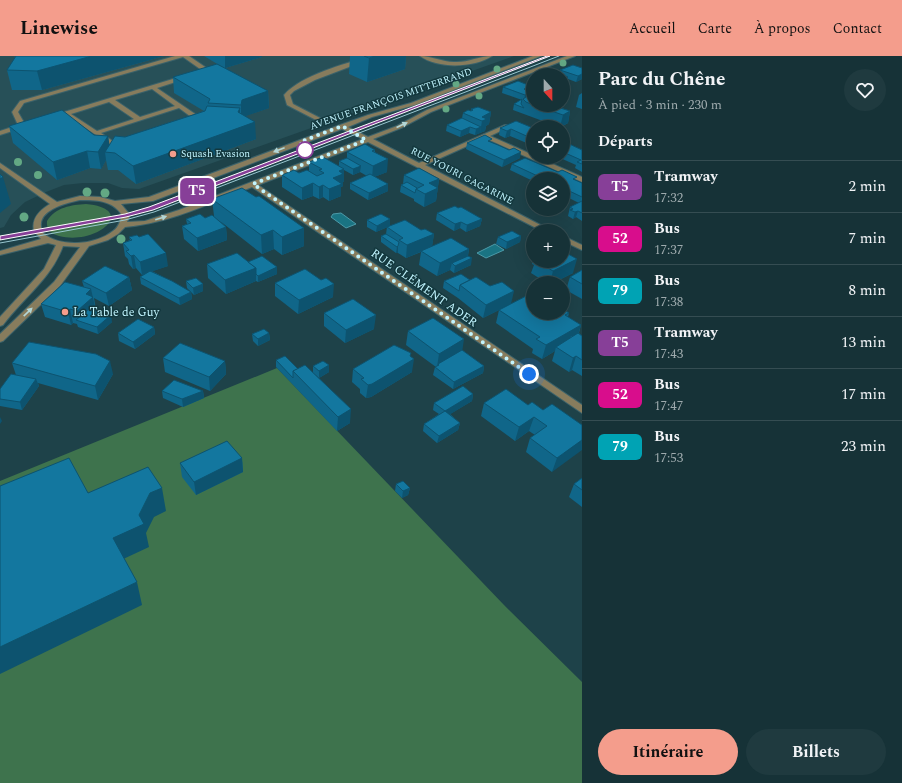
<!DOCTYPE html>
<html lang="fr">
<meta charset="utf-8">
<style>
:root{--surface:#163237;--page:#1f3a3f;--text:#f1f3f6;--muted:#9eaaad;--line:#354d52;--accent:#f49d8c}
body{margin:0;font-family:Spectral,serif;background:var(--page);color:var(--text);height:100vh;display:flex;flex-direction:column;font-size:15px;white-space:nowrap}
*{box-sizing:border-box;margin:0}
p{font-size:13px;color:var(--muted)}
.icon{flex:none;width:22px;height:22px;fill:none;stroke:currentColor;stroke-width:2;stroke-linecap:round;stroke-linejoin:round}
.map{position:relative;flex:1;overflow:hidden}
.side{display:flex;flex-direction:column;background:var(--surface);width:320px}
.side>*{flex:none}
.badge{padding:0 8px;border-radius:6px;font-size:14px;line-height:26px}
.needle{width:26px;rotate:159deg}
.fabs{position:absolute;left:526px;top:12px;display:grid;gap:8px}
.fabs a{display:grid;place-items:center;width:44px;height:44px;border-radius:50%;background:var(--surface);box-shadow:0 4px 16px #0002,0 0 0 1px var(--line);font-size:20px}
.you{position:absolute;width:20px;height:20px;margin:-10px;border:3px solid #fff;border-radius:50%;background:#1a73e8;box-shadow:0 0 0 6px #1a73e833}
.map>.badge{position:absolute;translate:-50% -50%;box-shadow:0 0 0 2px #fff}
h2{padding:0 16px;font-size:15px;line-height:36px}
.round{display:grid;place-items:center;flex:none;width:42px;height:42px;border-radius:21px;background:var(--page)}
.headline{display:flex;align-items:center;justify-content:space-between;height:68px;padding:0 16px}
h1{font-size:19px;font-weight:700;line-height:30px}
.cta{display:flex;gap:8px;margin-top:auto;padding:8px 16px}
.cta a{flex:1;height:46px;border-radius:24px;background:var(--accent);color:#111;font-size:16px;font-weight:700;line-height:46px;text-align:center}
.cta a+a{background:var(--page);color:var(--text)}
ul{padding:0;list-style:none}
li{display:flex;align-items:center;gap:12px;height:52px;padding:0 16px;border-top:1px solid var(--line)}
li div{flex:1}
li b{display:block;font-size:15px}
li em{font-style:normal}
li .badge{min-width:44px;font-weight:700;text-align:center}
header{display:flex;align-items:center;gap:24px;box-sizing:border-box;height:56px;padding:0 20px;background:var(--accent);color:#111}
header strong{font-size:19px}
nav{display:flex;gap:22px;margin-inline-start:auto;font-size:14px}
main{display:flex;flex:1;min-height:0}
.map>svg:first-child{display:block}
.built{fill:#275058}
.green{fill:#3e734d}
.water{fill:#1a7483;stroke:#4c9aa8}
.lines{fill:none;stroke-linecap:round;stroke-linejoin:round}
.minor-casing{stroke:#3b626a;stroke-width:2}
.minor{fill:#877c5d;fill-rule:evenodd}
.tram{stroke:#98c7d0;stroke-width:1}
.tree{fill:#63a884}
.wall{fill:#106689}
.shaded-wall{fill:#0d536f}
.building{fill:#13779f;stroke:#0d536f}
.oneway{fill:#b2d6d6}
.line{fill:#873f98;stroke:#fff}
.walk{stroke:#c1f4fe;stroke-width:4;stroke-dasharray:0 7.2}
.stop-dot{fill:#fff;stroke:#873f98;stroke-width:2}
.poi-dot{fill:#f49d8c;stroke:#13383e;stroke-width:1.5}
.labels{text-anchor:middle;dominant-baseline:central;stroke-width:3;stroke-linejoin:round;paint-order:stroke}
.far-street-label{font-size:10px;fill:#c1f4fe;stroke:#13383e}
.far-poi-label{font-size:10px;fill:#c1f4fe;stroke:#13383e;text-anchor:start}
.street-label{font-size:12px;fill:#c1f4fe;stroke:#13383e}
.poi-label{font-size:12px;fill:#c1f4fe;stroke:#13383e;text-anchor:start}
</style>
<header>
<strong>Linewise</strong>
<nav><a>Accueil</a><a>Carte</a><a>À propos</a><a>Contact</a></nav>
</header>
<main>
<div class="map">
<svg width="582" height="727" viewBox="0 0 582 727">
<rect width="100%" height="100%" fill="#1e4249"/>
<path class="built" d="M0,0H514L139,133L122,132L108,127H83L64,129L46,136L25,146L11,159L4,171L0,172Z"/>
<g class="green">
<path d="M86,148C139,153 97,190 59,180C51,178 46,173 47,165C56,151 71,149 86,148Z"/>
<path d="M277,312L504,549L582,626V727H0V425Z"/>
</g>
<g class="water">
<path d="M341,157L356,168L346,172L331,161L333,158Z"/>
<path d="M495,188L504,194L486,202L477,197Z"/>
</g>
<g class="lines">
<g class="minor-casing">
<g id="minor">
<path d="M175,0H189L211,15L199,18V16L203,15L183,1L24,47L18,56L26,70L25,71L0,79V75L18,69L12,56L20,45Z"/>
<path d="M370,0H378L315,24L294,35L290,39L293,48L322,63V65H318L287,49L284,39C301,19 345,8 370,0Z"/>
<path d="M420,0C432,0 442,6 454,6C467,7 479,0 492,0C474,12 438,13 420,0Z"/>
<path d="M533,0H541L415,49L372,61L348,71L368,81L397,70L427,54L567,0H575L431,56L401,72L373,83L419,107L505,69H509V71L490,80L533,99V101H537L582,121V126L485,82L425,109L552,175H542L368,86L258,129L582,349V357L252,131C211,147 170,167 125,171L118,178L108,184L89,190L60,230L3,285L0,286V278L54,226L80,191L63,190C51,223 23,242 3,269L0,270V261L44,213L56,189L48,187L0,199V195L41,183L34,175C31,162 40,154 50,148L0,112V107L57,146L80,140L100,141L115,145L149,141L340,69L368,59L411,47ZM342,73L363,83L179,154L145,165L127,166L130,159L121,148L153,145ZM80,144C96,144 112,144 122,159C120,165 119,171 113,175C96,189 60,192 43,177C32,155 66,147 80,144Z"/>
<path d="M186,19L188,20V22L157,32L201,62V64L192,66V64L194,63L179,52L101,77L117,88L122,86L125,88L118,91H114L66,59L54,63L51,61L64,56ZM152,33L175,50L140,61L115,44ZM109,46L134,63L97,75L71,58Z"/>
<path d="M563,180L582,189V194L563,185Z"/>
</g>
</g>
<use href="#minor" class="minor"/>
<path class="tram" d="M0,187L125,164L154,156L559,0"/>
</g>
<g class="tree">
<circle cx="563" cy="7" r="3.5"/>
<circle cx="497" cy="13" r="3.5"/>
<circle cx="456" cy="28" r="3.5"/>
<circle cx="479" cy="40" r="3.5"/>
<circle cx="446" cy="53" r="3.5"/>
<circle cx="18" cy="106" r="4"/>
<circle cx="38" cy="119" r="4"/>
<circle cx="87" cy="136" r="4.5"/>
<circle cx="105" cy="137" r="4.5"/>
<circle cx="24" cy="161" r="4.5"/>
<circle cx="121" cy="183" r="4.5"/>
</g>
<g class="wall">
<path d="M15,0H164L42,34H12L7,14L14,4Z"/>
<path d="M204,0H262V1L225,12L268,35L269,52L245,60L256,83L136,128L118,114H108L106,104L101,113L90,112L57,124L13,87L9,70L94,79L108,80L109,89L125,81L204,55L174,37L173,21L224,12Z"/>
<path d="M350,0H406L405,13L367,26L349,18Z"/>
<path d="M582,12V23L576,26L568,23L567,27L560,18V14Z"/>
<path d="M503,31L533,37L531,38L530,39L533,40V49H558L560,50L559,51L570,55L568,67L561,71H559L513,54L514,48L522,44L502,37Z"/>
<path d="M582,37V53L576,51L579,39Z"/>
<path d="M471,53L491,56L489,68L486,70L485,75L475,79L469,77L460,81L446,75L447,69L462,62L463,57L471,55Z"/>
<path d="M500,72H533V94L528,92L529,88L510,80L505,82L499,79Z"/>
<path d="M563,85L582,94V116L575,112L576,109L558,101H563Z"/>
<path d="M491,86L520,102L502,111L466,93L467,87Z"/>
<path d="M375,94V96L387,116L374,121L388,135L368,144L350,133V127L367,120L360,116L353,119L344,114V125L343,126V130L341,131V140L329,145L323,141L319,143L313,140L302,144L282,131V119L309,115V106L339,110V105L347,102V96Z"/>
<path d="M512,108L576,125L582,127V165L576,161L573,163L568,160L570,151L579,147L563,139V123H533V125L510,114Z"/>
<path d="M404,119L439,123L436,145L424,151L414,145V143L400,136L401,129L403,128Z"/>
<path d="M212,143L304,190L282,199L274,193L262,198L220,165L226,171L227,184L198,195L184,183L182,170L187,168L186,163L205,162L214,160Z"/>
<path d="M458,152L482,163L480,170L466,176L460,172L454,175L436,164L437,157Z"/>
<path d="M390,163V170L376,176L367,171V164Z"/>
<path d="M387,171L421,174L434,178L432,190L469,193L468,200L471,209L454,217L450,214L437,220L419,209L421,196L406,202L398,197H396L381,186V180L386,178Z"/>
<path d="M521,180L520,186L506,193L496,188L498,181Z"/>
<path d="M129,181L168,210L152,215L191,236L192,243L180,249L141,228L140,221L145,218L142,219L136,212L133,213L129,208L128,203L125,200L123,187L130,184Z"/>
<path d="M533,204V205H563L573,217L553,227H547L531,217L534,209L532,208Z"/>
<path d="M248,206L277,218L258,226L256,225L226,238L208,222L207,208Z"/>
<path d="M582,214V243L566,234L570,221Z"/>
<path d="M129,221L132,234L109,250L94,242L96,254L112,266L98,278L78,271L77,268L73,267L71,269L45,261L41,248L84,231L82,225Z"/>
<path d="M470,224L511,248L533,257H569L568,261L581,269L579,277L582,280V320L572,314L569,316L552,305L555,295L542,303L532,297L533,293L496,267L499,254L483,262L458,242L443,232L444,225Z"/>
<path d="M186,225L203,228V235L194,239L187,232Z"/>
<path d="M275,227L333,241L298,258L275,240Z"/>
<path d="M324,257L374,273L345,287L324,270Z"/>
<path d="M154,271L155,278L135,293L119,285L118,277Z"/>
<path d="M408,275L462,294L484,310L483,317L453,333L433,319L435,311H436L406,289Z"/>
<path d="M269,277L270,284L258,290L253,285L252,278Z"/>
<path d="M410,300L412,316L371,341L366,342L360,337V333L352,326L353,313Z"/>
<path d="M163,302L225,305L226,318L210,335L165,316Z"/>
<path d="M276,304L298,313L350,367L337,375L276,311Z"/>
<path d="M12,307L113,318L98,344L38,327L39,330L22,354L0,350V333L16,319Z"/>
<path d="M329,309V316L319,322L313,317V310Z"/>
<path d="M162,335H203L204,342L183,351L163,342Z"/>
<path d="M473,338L472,345L450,358L460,367L458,374L437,387L423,375L424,368L439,358L433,354L434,347Z"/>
<path d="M484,347L528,349L582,369L552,416L526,396L530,382L535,379L529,375L515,385L481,360Z"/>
<path d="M242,402L243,416L196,439L182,421L180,407Z"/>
<path d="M582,422V451L569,441L574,428Z"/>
<path d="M396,428L410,432L408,439L402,442L395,435Z"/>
</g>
<g class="shaded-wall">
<path d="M92,0H164L42,34L37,15Z"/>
<path d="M225,0H262V1L225,12Z"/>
<path d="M375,0H406L405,13L367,26L369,2Z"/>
<path d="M582,18V23L576,26L578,20Z"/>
<path d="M568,21L567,27L563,28V23Z"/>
<path d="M533,31V37L531,38L530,42L524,45L525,39L524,33Z"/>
<path d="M268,35L269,52L243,61L241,65V49L242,44Z"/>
<path d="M240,52V69L255,66L256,83L136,128L133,110L238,56Z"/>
<path d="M570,55L568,67L560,71L563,59Z"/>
<path d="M491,56L489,68L486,70L485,75L480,77L482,65V61Z"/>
<path d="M470,71L469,77L460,81L461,75Z"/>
<path d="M481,71L480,77L475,79L476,73Z"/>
<path d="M511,73L510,80L505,82L507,75Z"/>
<path d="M108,80L111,97L105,96L106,104L101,113L98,96Z"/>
<path d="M87,95L90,112L57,124L53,106Z"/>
<path d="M521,96L520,102L502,111L504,104Z"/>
<path d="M388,103L387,116L372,122L373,110Z"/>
<path d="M361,110L360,116L353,119V113Z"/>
<path d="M344,113V125L343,126V130L341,131V140L329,145V133L333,122L339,115Z"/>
<path d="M3,121L11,148L0,157V123Z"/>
<path d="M439,123L436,145L424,151L425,138L429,127Z"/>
<path d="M313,127V140L302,144V132Z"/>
<path d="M388,128V135L368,144L369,137Z"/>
<path d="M323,129V141L319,143V131Z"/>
<path d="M578,155L576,161L573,163L575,156Z"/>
<path d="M390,163V170L376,176L377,170Z"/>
<path d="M482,163L480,170L466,176L467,169Z"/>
<path d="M461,166L460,172L454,175L455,168Z"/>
<path d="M226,171L227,184L198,195L197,182Z"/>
<path d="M304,172V190L282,199V181Z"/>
<path d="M273,174L274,193L262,198L261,179Z"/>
<path d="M434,178L432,191L406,202L407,189Z"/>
<path d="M521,180L520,186L506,193L507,186Z"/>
<path d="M398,190V197H396L397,191Z"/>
<path d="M469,193L467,204L472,202L471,209L454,217L455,210L452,207L450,214L437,220L440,207Z"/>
<path d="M166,197L168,210L142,219L140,206Z"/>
<path d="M134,199L136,212L133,213L131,200Z"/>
<path d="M577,203L573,217L553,227H550L553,215Z"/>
<path d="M277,211V218L258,226V220Z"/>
<path d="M256,212V225L226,238L225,224Z"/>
<path d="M129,221L132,234L109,250L106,237Z"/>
<path d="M203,228V235L194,239L193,232Z"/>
<path d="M334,228L333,241L298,258L299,244Z"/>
<path d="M91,233L96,255L79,265L77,255L86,238Z"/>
<path d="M514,235L511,248L483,262L486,249Z"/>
<path d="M191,236L192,243L180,249L179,242Z"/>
<path d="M70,253L73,267L71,269L68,256Z"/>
<path d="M111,259L112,266L98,278L97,271Z"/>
<path d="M376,259L374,273L345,287L346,274Z"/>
<path d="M581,269L577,282L571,280L568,288L556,291L555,295L542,303L546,289Z"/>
<path d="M154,271L155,278L135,293L133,286Z"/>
<path d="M269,277L270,284L258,290V283Z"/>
<path d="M464,283L462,297L439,309L438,308V311H437L439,298Z"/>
<path d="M576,300L572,314L569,316L573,302Z"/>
<path d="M414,303L412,316L371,341L366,342L368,329Z"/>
<path d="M110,305L113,318L98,344L95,330Z"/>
<path d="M225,305L226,318L210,335L209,321Z"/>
<path d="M329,309V316L319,322V315Z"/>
<path d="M484,310L483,317L453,333L454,326Z"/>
<path d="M36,323L39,330L22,354L20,346Z"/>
<path d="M203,335L204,342L183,351L182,343Z"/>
<path d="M473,338L472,345L444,362L445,355Z"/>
<path d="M351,353L350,367L337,375L338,361Z"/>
<path d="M0,361L2,365L0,368Z"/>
<path d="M534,361L529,375L515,385L519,371Z"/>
<path d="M460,367L458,374L437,387L439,380Z"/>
<path d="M582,384V394L552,416L557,402Z"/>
<path d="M242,402L243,416L196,439L194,426Z"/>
<path d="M162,432L166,455L154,461L146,477L149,491L119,505L113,482L139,459L150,437Z"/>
<path d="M410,432L408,439L402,442L403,435Z"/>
<path d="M137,526L142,549L0,618V591Z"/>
</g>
<g class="building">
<path d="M16,0H92L37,15L7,14Z"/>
<path d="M364,0H375L369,2Z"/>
<path d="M217,8L268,35L242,44L241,49L208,47L210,43L173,21Z"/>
<path d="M573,9L582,12V18L578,20L560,14Z"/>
<path d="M549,14L568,21L563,23V19H535Z"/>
<path d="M518,25L533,31L524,33L531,36L525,39L503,31Z"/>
<path d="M529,39L533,40V49L526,46L523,43Z"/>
<path d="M522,43L521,48L524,52L514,48Z"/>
<path d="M534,49H558L560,50L557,51L570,55L563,59Z"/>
<path d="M207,50L240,52L238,56L255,66L133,110L115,97L105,96L115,80L125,81L205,55Z"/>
<path d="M478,51L491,56L482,61L487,63L482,65L463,57L468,54L471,55L473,54L471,53Z"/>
<path d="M62,54L94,79L108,80L98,96L87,95L53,106L9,70Z"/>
<path d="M462,62L481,71L476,73L470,71L461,75L447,69Z"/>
<path d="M516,65L533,72V83L511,73L507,75L500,72Z"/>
<path d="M485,79L492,83L488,85L498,89L509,94L514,92L521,96L504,104L467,87Z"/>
<path d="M533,84V87L530,86Z"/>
<path d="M563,85L582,94V108L577,106L581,104L563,96Z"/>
<path d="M365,88L375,94L372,95L388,103L373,110L347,96Z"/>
<path d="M323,101L344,113L339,115L343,118L333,122L342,128L329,133L323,129L319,131L313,127L302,132L282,119L294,114L299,117L307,114L317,120L324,117L319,114L322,113L309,106Z"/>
<path d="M347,102L361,110L353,113L339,105Z"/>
<path d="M525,102L558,116L562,114L577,121L573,123L582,127V141L563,132V123H544L512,108Z"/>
<path d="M419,112L439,123L429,127L438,132L425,138L416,133L424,129L404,119Z"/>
<path d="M0,118L3,121L0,123Z"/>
<path d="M370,118L388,128L369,137L350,127Z"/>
<path d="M407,126L417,132L416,133L415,137L401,129Z"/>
<path d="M242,132L256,141L259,140L304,172L282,181L273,174L261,179L212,143Z"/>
<path d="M582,145V157L578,155L575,156L570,154L573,153L570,151Z"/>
<path d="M455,150L458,152L461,151L482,163L467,169L461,166L455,168L437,157Z"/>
<path d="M200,158L205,162L212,159L226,171L197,182L182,170L191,167L186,163Z"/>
<path d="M381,158L390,163L377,170L367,164Z"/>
<path d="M405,164L421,174L425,173L434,178L407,189L399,184L403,182L387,171Z"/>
<path d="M512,175L521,180L507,186L498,181Z"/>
<path d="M148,178L166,197L140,206L134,199L131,200L126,195L129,194L123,187L132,184L129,181L137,179L139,181Z"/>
<path d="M386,178L399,186L398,190L397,191L381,180Z"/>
<path d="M451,182L469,193L440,207L421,195Z"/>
<path d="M563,195L577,203L553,215L536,205H563Z"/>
<path d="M237,197L256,212L225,224L207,208Z"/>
<path d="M262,200L277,211L258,220L256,218V212L248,206Z"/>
<path d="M468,200L472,202L455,210L452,207Z"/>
<path d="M105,210L129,221L106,237L82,225Z"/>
<path d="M305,213L321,224L326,222L334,228L299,244L275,227Z"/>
<path d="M582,214V228L570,221Z"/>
<path d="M150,215L172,225L191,236L179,242L140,221Z"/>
<path d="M461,218L470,224L460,229L459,235L444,225Z"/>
<path d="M476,221L490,230L502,226L514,235L486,249L460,229Z"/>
<path d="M196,222L203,228L193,232L186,225Z"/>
<path d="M65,226L91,233L86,238L93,241L77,255L70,253L68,256L41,248Z"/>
<path d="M530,238L533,240V257H563V253L569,257L565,259L581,269L546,289L536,283L540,281L499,254Z"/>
<path d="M353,243L376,259L346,274L324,257Z"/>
<path d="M90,252L111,259L97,271L76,264Z"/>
<path d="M433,262L464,283L439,298L408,275Z"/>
<path d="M138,263L154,271L133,286L118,277Z"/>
<path d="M264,273L269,277L258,283L252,278Z"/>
<path d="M578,277L582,280V304L576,300L573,302L556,291Z"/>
<path d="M29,286L96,298L110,305L95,330L12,307Z"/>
<path d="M180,287L225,305L209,321L163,302Z"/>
<path d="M394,289L411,297L410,300L414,303L372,328L368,329L361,323L364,322L353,313Z"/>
<path d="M462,294L484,310L454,326L435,311L439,309L438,308Z"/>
<path d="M285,300L298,313L293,315V322L276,304Z"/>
<path d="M323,305L329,309L319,315L313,310Z"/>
<path d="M305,309L351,353L338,361L293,315Z"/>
<path d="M11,318L36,323L20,346L0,343V333Z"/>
<path d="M174,324L203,335L182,343L162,335Z"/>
<path d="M463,330L473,338L445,355L434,347Z"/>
<path d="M506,333L528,349L532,346L543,354L552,348L582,369V384L557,402L530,382L547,370L534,361L519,371L484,347Z"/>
<path d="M445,355L460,367L439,380L424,368Z"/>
<path d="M227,385L242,402L194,426L180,407Z"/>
<path d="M69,402L88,437L148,411L162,432L150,437L139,459L144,468L113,482L137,526L0,591V430Z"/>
<path d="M582,422V434L574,428Z"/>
<path d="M403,425L410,432L403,435L396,428Z"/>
</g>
<defs><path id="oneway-solid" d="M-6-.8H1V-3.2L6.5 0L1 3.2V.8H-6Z"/></defs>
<g class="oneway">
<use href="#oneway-solid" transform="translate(402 69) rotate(-25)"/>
<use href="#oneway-solid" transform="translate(279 94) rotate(159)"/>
<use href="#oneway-solid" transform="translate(161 162) rotate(-17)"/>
<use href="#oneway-solid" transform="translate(28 256) rotate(-44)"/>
</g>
<path class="line" d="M547,0H550L153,154L126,161L0,184V180L125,158L149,151Z"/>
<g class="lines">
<path class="walk" d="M305,94L300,86L342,70L366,84L253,128L529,318"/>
</g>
<circle class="stop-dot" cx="305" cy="94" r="8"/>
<g class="poi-dot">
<circle cx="173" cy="98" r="4"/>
<circle cx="65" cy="256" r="4"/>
</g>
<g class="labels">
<g class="far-street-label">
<text transform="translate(391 43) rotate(-19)">AVENUE FRANÇOIS MITTERRAND</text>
<text transform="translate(462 120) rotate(27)">RUE YOURI GAGARINE</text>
</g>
<g class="far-poi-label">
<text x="181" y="98">Squash Evasion</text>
</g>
<g class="street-label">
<text transform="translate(424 232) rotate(35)">RUE CLÉMENT ADER</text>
</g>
<g class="poi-label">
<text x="73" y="256">La Table de Guy</text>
</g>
</g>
</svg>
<div class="fabs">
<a><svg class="needle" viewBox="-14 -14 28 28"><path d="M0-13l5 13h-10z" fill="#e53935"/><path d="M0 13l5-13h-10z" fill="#9eaaad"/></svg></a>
<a><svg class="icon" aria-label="locate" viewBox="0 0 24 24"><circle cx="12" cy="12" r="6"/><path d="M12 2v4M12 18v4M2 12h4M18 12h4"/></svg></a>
<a><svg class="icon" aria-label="layers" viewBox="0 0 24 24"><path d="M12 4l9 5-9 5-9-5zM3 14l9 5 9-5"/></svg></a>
<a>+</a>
<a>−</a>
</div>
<div class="you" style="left:529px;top:318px"></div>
<b class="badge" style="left:197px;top:135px;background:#873f98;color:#fff">T5</b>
</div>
<section class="side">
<div class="headline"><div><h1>Parc du Chêne</h1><p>À pied · 3 min · 230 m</p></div><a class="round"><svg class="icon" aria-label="heart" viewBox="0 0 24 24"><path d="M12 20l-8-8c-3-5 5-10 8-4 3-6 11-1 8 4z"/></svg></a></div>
<h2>Départs</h2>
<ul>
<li><span class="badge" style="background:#873f98;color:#fff">T5</span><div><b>Tramway</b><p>17:32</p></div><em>2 min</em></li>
<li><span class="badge" style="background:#d80d8c;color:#fff">52</span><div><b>Bus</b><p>17:37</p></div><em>7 min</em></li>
<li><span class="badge" style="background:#00a3b4;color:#fff">79</span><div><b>Bus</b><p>17:38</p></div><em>8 min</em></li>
<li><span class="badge" style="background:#873f98;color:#fff">T5</span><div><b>Tramway</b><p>17:43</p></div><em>13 min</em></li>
<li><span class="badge" style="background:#d80d8c;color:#fff">52</span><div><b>Bus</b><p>17:47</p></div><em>17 min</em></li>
<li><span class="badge" style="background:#00a3b4;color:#fff">79</span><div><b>Bus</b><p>17:53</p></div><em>23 min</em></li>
</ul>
<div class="cta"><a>Itinéraire</a><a>Billets</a></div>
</section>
</main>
